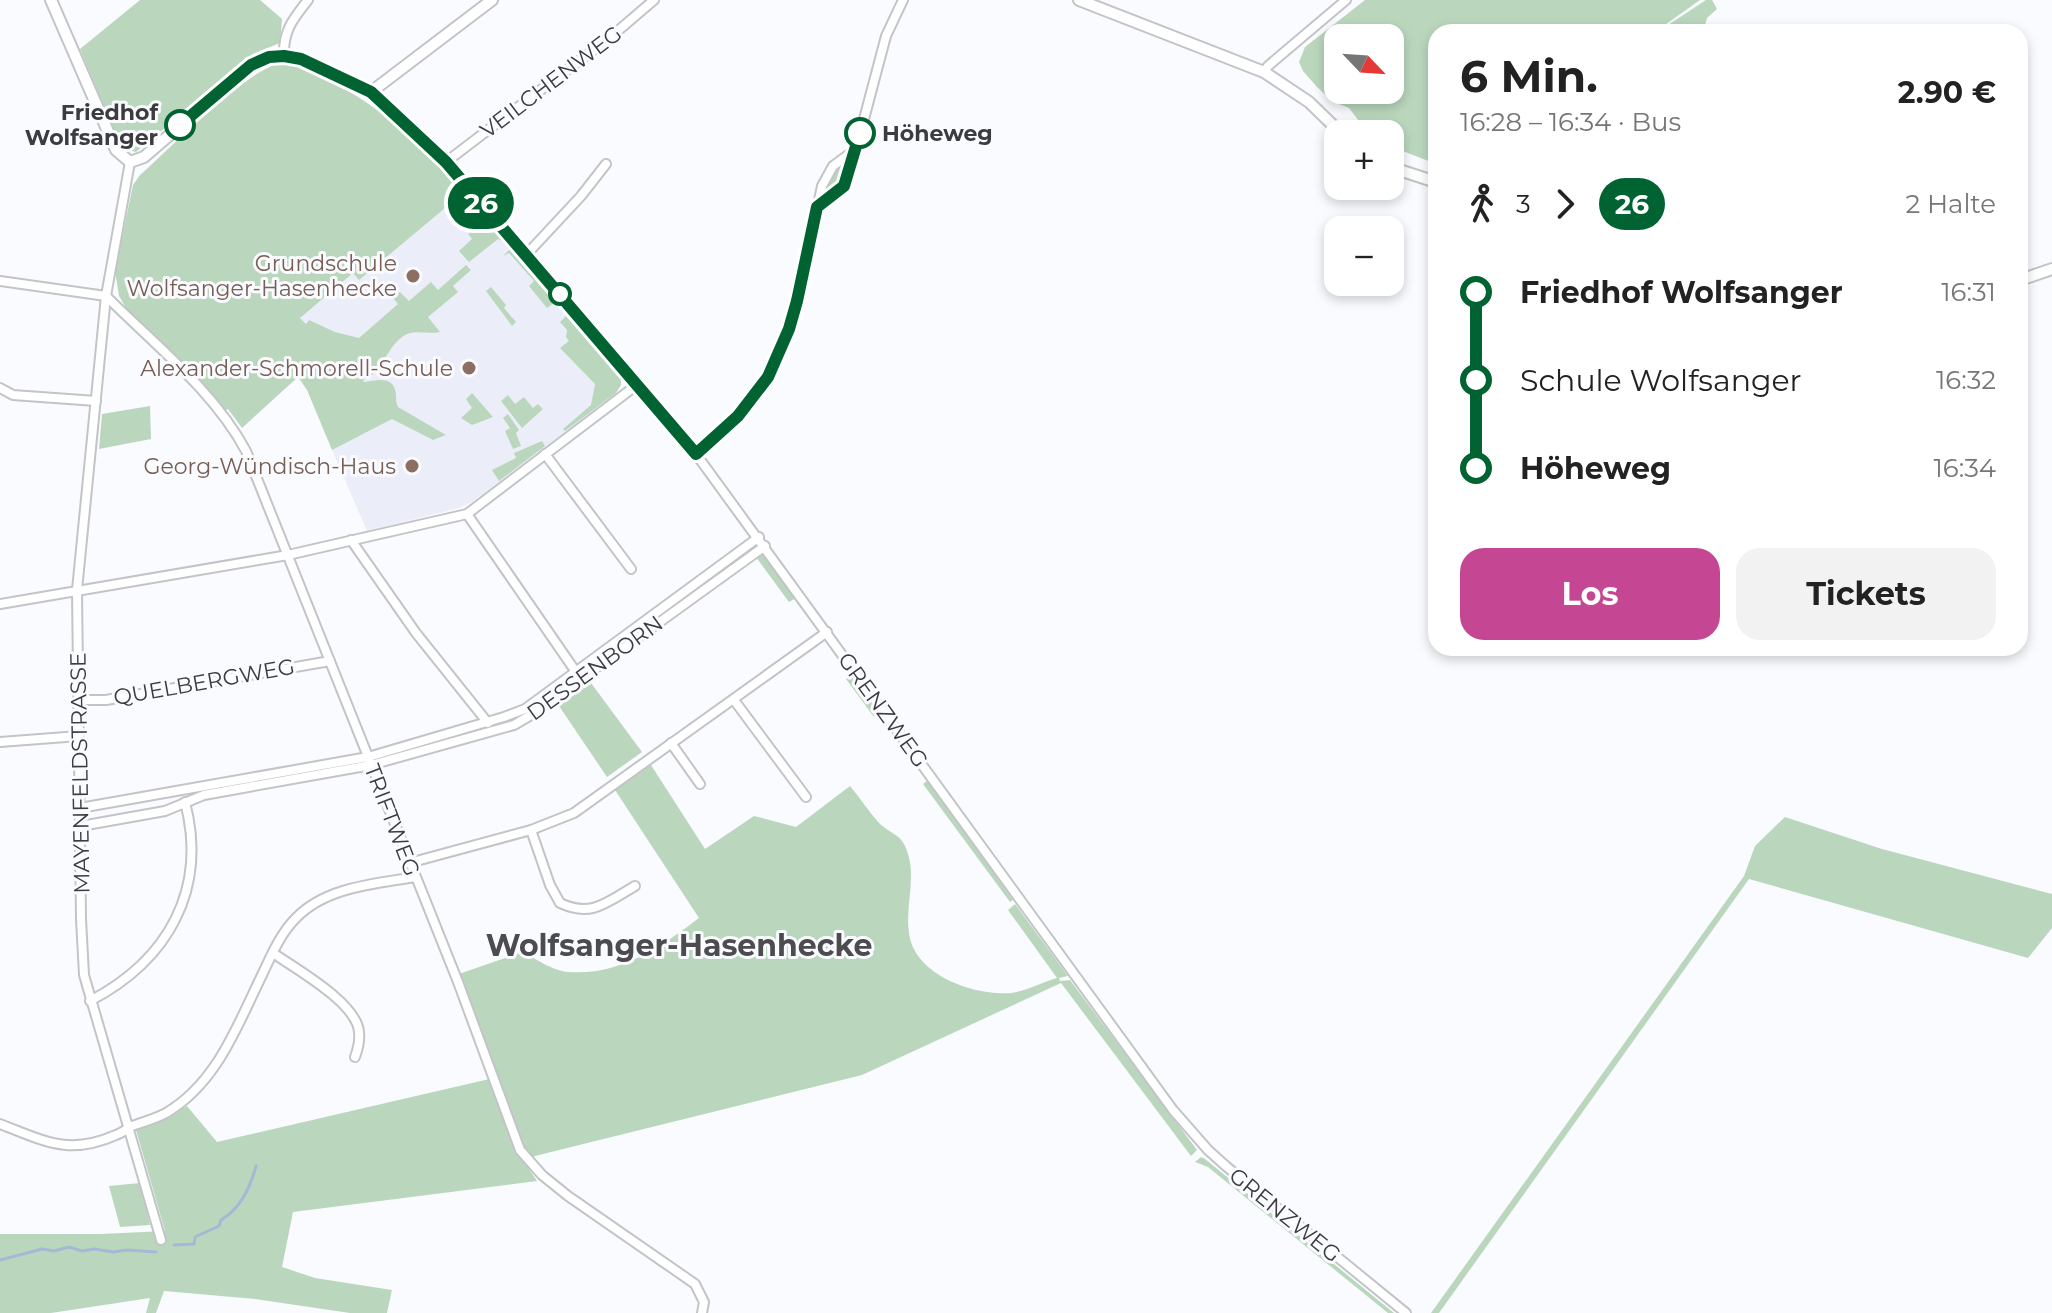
<!DOCTYPE html>
<html lang="de">
<meta charset="utf-8">
<style>
:root{--surface:#fff;--page:#f2f2f2;--text:#222;--muted:#767676;--accent:#c54793}
body{margin:0;font-family:Montserrat,sans-serif;background:var(--page);color:var(--text);height:100vh;display:flex;flex-direction:column;font-size:30px;white-space:nowrap}
*{box-sizing:border-box;margin:0}
p{font-size:26px;color:var(--muted)}
.icon{flex:none;width:44px;height:44px;fill:none;stroke:currentColor;stroke-width:2;stroke-linecap:round;stroke-linejoin:round}
.map{position:relative;flex:1;overflow:hidden}
.drawer{position:absolute;left:1428px;top:24px;width:600px;height:632px;display:flex;flex-direction:column;background:var(--surface);border-radius:24px;box-shadow:0 4px 12px #0003}
.drawer>*{flex:none}
.badge{padding:0 16px;border-radius:26px;font-size:28px;line-height:52px}
.needle{width:52px;rotate:115deg}
.buttons{position:absolute;left:1324px;top:24px;display:grid;gap:16px}
.buttons a{display:grid;place-items:center;width:80px;height:80px;border-radius:16px;background:var(--surface);box-shadow:0 4px 12px #0003;font-size:40px}
.map>.badge{position:absolute;translate:-50% -50%;box-shadow:0 0 0 4px #fff}
.legs{display:flex;align-items:center;gap:12px;height:88px;padding:0 32px;font-size:26px}
.legs p{margin-inline-start:auto}
.overview{display:flex;align-items:center;justify-content:space-between;height:136px;padding:0 32px}
h1{font-size:44px;font-weight:700;line-height:60px}
.primary-button{display:flex;gap:16px;margin-top:auto;padding:16px 32px}
.primary-button a{flex:1;height:92px;border-radius:24px;background:var(--accent);color:#fff;font-size:32px;font-weight:700;line-height:92px;text-align:center}
.primary-button a+a{background:var(--page);color:var(--text)}
ul{padding:0 32px;list-style:none}
li{display:flex;align-items:center;gap:28px;height:88px;font-size:30px}
li i{display:grid;place-items:center;width:12px;height:100%;margin:0 10px;background:currentColor}
li i::after{content:'';width:20px;height:20px;margin:-10px;border:6px solid;border-radius:50%;background:var(--surface)}
li p{margin-inline-start:auto}
li:first-child i{background:linear-gradient(#0000 50%,currentColor 0)}
li:last-child i{background:linear-gradient(currentColor 50%,#0000 0)}
.map>svg:first-child{display:block}
.built{fill:#ebeef9}
.green{fill:#bad7bd;fill-rule:evenodd}
.lines{fill:none;stroke-linecap:round;stroke-linejoin:round}
.stream{stroke:#a3b9d5;stroke-width:3}
.minor-casing{stroke:#c3c4c8;stroke-width:12}
.tertiary-casing{stroke:#c3c4c8;stroke-width:14}
.minor{stroke:#fff;stroke-width:8}
.tertiary{stroke:#fff;stroke-width:10}
.line-1-casing{stroke:#fff;stroke-width:18}
.line-1{stroke:#006331;stroke-width:12}
.stop-1-dot{fill:#fff;stroke:#006331;stroke-width:4}
.education-dot{fill:#8d6e63;stroke:#fafbff;stroke-width:3}
.labels{text-anchor:middle;dominant-baseline:central;stroke-width:6;stroke-linejoin:round;paint-order:stroke}
.street-label{font-size:22px;fill:#3c3c3e;stroke:#fafbff}
.stop-label{font-size:22px;font-weight:bold;fill:#3c3c3e;stroke:#fafbff;text-anchor:end}
.education-label{font-size:22px;fill:#785e54;stroke:#fafbff;text-anchor:end}
.district-label{font-size:30px;font-weight:bold;fill:#4c4c50;stroke:#fafbff}
</style>
<div class="map">
<svg width="2052" height="1313" viewBox="0 0 2052 1313">
<rect width="100%" height="100%" fill="#fafbff"/>
<path class="built" d="M463,193L621,379V385L616,393L472,502L459,508L367,531L332,450L300,317L353,272L359,279Z"/>
<g class="green">
<path d="M140,0H260L282,19L280,43L253,54L136,152L128,150L119,142L80,49Z"/>
<path d="M1365,0H1700L1655,32H1436V164L1390,146V134H1372L1365,129L1349,108L1332,101L1317,87L1303,71L1299,62L1305,47ZM1390,38V90H1338V38Z"/>
<path d="M1706,0H1712L1717,9L1707,18L1703,32L1668,25Z"/>
<path d="M281,63C302,64 320,75 338,85C392,115 423,148 463,193L359,280L353,273L300,318L306,324L309,320L335,332L359,338L398,304L393,298L400,292L409,301L431,282L438,290L466,265L471,270L453,286L458,292L428,317L440,332C427,335 413,328 402,337C386,349 382,373 363,380L364,382C377,380 394,375 396,394C396,399 396,403 398,407L446,435L433,440L392,419L332,450L307,390L298,377L242,428L228,409L224,411L126,308L119,296L115,271L133,185L140,175C171,148 245,70 281,63Z"/>
<path d="M843,165H847C849,180 835,189 825,197L822,196L830,177Z"/>
<path d="M485,220L504,242L498,239L469,262L459,251L472,239L468,234Z"/>
<path d="M510,249L555,302L547,308L529,286L534,281L509,253L503,256Z"/>
<path d="M491,287L506,305L504,308L516,322L512,326L486,291Z"/>
<path d="M566,316L621,379V385L616,393L565,431L563,429L591,405L595,384L560,348L569,341L566,337L567,330L560,322Z"/>
<path d="M472,393L493,417L472,425L461,418L472,408L466,399Z"/>
<path d="M508,395L515,404L524,397L533,408L538,404L543,409L522,428L501,401Z"/>
<path d="M150,406L151,439L99,449L102,414Z"/>
<path d="M508,414L519,430L516,433L521,446L513,449L505,431L510,428L503,418Z"/>
<path d="M542,441L545,446L499,481L492,470L516,458L514,453Z"/>
<path d="M763,555L796,598L789,602L756,557Z"/>
<path d="M850,675L878,714L874,717L846,679Z"/>
<path d="M591,683L642,752L607,777L559,706Z"/>
<path d="M651,765L705,849L754,816L796,827L850,786C860,798 869,812 880,824C893,836 902,833 908,854C916,880 905,907 909,933C914,975 974,996 1011,993C1026,991 1043,982 1057,978L1008,910L1015,904L1068,976L1059,978L1060,981L1070,980L1197,1150L1191,1156L1061,983L862,1075L535,1156L527,1166L537,1181L293,1212L282,1267L315,1278L392,1290L387,1313H350L255,1299L164,1291L156,1313H146L150,1298L51,1313H0V1234H101L165,1231L136,1130L163,1120L187,1106L217,1142L498,1077L459,974L522,952C535,958 553,971 568,972C619,976 661,947 699,918L615,790Z"/>
<path d="M928,780L1013,900L1010,902L923,784Z"/>
<path d="M1785,817L1882,849L2052,894V928L2028,958L1749,879L1439,1313H1431L1744,876L1755,846Z"/>
<path d="M1201,1157L1205,1159L1394,1313H1388L1208,1167L1195,1162Z"/>
<path d="M140,1183L150,1225L120,1227L109,1186Z"/>
</g>
<g class="lines">
<g class="stream">
<path d="M174,1245L194,1244L195,1237L219,1226L221,1220C241,1208 250,1188 256,1166"/>
<path d="M0,1260L42,1249L54,1251L69,1247L82,1251L95,1249L113,1252L127,1250L156,1252"/>
</g>
<g class="minor-casing">
<g id="minor">
<path d="M284,56C283,31 293,19 308,0"/>
<path d="M1264,72L1268,66L1346,0"/>
<path d="M371,92L446,162L696,454L1173,1110L1208,1150L1227,1167L1406,1313"/>
<path d="M130,162L106,296L77,590L81,919L84,975L161,1240"/>
<path d="M446,162L613,35L654,0"/>
<path d="M817,207L844,186L850,172L886,36L903,0"/>
<path d="M526,255L581,196L606,164"/>
<path d="M0,281L106,296"/>
<path d="M106,296C154,344 214,391 246,451L458,982L520,1150L542,1175L568,1196L695,1284L704,1302L702,1313"/>
<path d="M0,388L13,395L96,401"/>
<path d="M545,454L631,569"/>
<path d="M696,454L738,416L768,377L789,329L797,301L822,186L833,166L856,149"/>
<path d="M467,514L576,672"/>
<path d="M351,540L416,633L488,723"/>
<path d="M0,604L288,555L467,514L638,384"/>
<path d="M78,700H106L330,661"/>
<path d="M734,700L806,797"/>
<path d="M0,742L79,736"/>
<path d="M671,743L700,784"/>
<path d="M80,808L368,757L504,717L525,709L759,537"/>
<path d="M81,826L165,811L204,795L371,765L514,725L531,715L765,546"/>
<path d="M531,830L550,885L560,903C592,918 607,902 635,886"/>
<path d="M409,863L531,830L574,813L827,632"/>
<path d="M273,953C296,969 357,1003 359,1032C360,1041 358,1049 355,1057"/>
<path d="M90,1001C168,960 208,890 185,802"/>
<path d="M0,1124C45,1141 68,1156 116,1135C122,1133 126,1129 132,1126C143,1122 155,1119 166,1113C217,1083 237,1026 262,975C271,956 280,934 296,918C326,887 374,884 415,877"/>
</g>
</g>
<g class="tertiary-casing">
<g id="tertiary">
<path d="M51,0L116,150L130,162L144,157L251,65L269,57H293L371,92L492,0"/>
<path d="M1079,0L1264,72L1309,102L1342,134"/>
<path d="M1390,167L1436,182"/>
<path d="M2020,280L2052,269"/>
</g>
</g>
<use href="#minor" class="minor"/>
<use href="#tertiary" class="tertiary"/>
</g>
<g class="lines">
<g class="line-1-casing">
<path id="line-1" d="M180,125L251,65L269,57L284,56L301,59L371,92L446,162L696,454L738,416L768,377L789,329L797,301L817,207L844,186L860,133"/>
</g>
<use href="#line-1" class="line-1"/>
</g>
<g class="stop-1-dot">
<circle cx="180" cy="125" r="14"/>
<circle cx="860" cy="133" r="14"/>
<circle cx="560" cy="294" r="10"/>
</g>
<g class="education-dot">
<circle cx="413" cy="276" r="8"/>
<circle cx="469" cy="368" r="8"/>
<circle cx="412" cy="466" r="8"/>
</g>
<g class="labels">
<g class="street-label">
<text transform="translate(551 82) rotate(-37)">VEILCHENWEG</text>
<text transform="translate(595 668) rotate(-36)">DESSENBORN</text>
<text transform="translate(204 682) rotate(-10)">QUELBERGWEG</text>
<text transform="translate(883 710) rotate(54)">GRENZWEG</text>
<text transform="translate(80 773) rotate(-91)">MAYENFELDSTRASSE</text>
<text transform="translate(392 820) rotate(69)">TRIFTWEG</text>
<text transform="translate(1285 1215) rotate(39)">GRENZWEG</text>
</g>
<g class="stop-label">
<text x="158" y="112">Friedhof<tspan x="158" dy="25">Wolfsanger</tspan></text>
<text x="882" y="133" text-anchor="start">Höheweg</text>
</g>
<g class="education-label">
<text x="397" y="263">Grundschule<tspan x="397" dy="25">Wolfsanger-Hasenhecke</tspan></text>
<text x="453" y="368">Alexander-Schmorell-Schule</text>
<text x="396" y="466">Georg-Wündisch-Haus</text>
</g>
<g class="district-label">
<text x="679" y="945">Wolfsanger-Hasenhecke</text>
</g>
</g>
</svg>
<div class="buttons">
<a><svg class="needle" viewBox="-14 -14 28 28"><path d="M0-13l5 13h-10z" fill="#e53935"/><path d="M0 13l5-13h-10z" fill="#767676"/></svg></a>
<a>+</a>
<a>−</a>
</div>
<b class="badge" style="left:481px;top:203px;background:#006331;color:#fff">26</b>
<section class="drawer">
<div class="overview"><div><h1>6 Min.</h1><p>16:28 – 16:34 · Bus</p></div><b>2.90 €</b></div>
<div class="legs"><svg class="icon" aria-label="walk" viewBox="0 0 24 24"><circle cx="13" cy="4" r="2"/><path d="M13 8l-2 6 4 7M11 14l-3 7M7 12l3-4h3l4 4"/></svg>3<svg class="icon" aria-label="forward" viewBox="0 0 24 24"><path d="M9 5l7 7-7 7"/></svg><b class="badge" style="background:#006331;color:#fff">26</b><p>2 Halte</p></div>
<ul>
<li><i style="color:#006331"></i><b>Friedhof Wolfsanger</b><p>16:31</p></li>
<li><i style="color:#006331"></i><span>Schule Wolfsanger</span><p>16:32</p></li>
<li><i style="color:#006331"></i><b>Höheweg</b><p>16:34</p></li>
</ul>
<div class="primary-button"><a>Los</a><a>Tickets</a></div>
</section>
</div>
